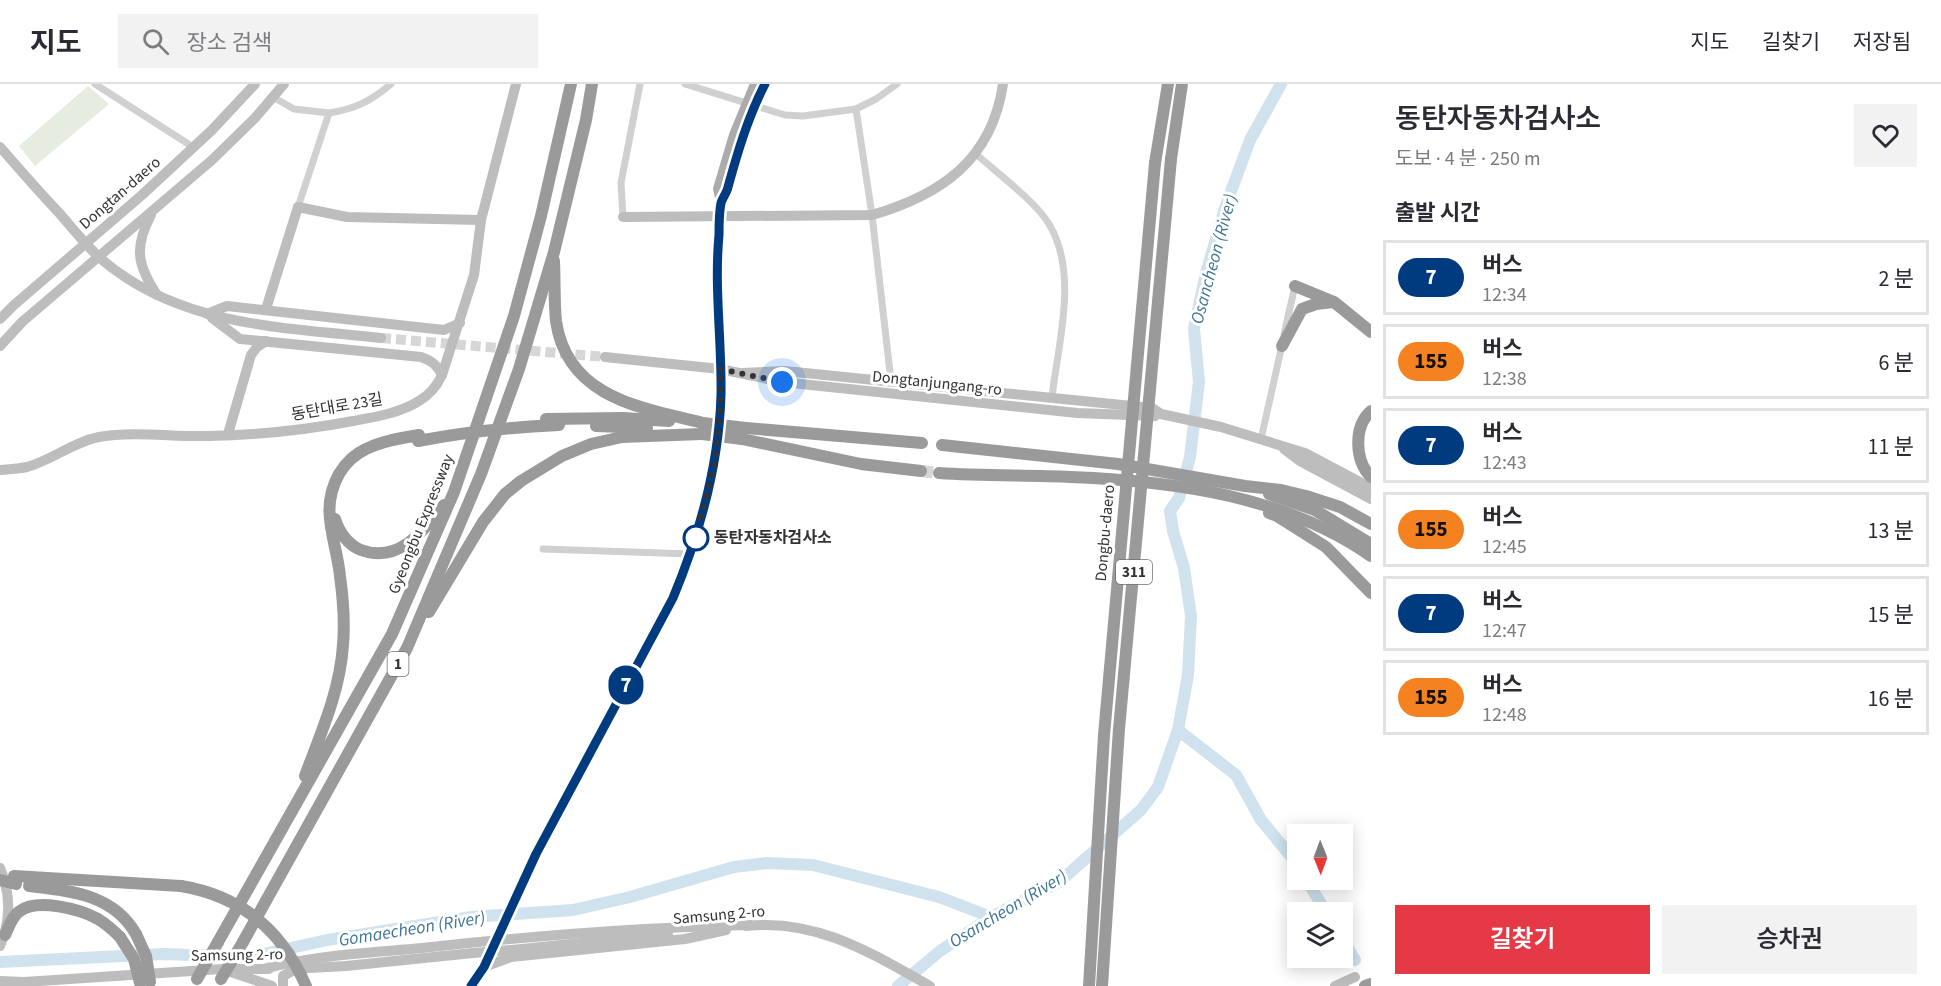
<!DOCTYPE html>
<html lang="ko">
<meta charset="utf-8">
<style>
:root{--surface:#fff;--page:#f2f2f3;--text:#2b2b33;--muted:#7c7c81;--line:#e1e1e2;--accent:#e63946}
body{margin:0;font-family:"Source Sans 3","Noto Sans KR",sans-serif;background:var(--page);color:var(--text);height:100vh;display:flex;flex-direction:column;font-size:22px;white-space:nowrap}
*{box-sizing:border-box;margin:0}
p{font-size:20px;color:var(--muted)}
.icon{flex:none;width:33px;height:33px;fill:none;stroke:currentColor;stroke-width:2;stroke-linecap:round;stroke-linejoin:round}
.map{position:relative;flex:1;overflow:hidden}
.drawer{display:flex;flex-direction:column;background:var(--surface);width:570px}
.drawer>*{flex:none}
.badge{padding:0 12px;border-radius:20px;font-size:21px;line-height:39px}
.needle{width:39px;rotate:179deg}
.controls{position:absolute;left:1287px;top:740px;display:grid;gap:12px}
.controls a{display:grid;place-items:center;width:66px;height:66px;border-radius:0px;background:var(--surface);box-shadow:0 3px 15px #0003;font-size:30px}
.you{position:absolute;width:30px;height:30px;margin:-15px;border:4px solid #fff;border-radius:50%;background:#1a73e8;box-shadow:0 0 0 9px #1a73e833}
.map>.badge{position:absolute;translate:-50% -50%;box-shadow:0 0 0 3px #fff}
h2{padding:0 24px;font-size:22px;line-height:54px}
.round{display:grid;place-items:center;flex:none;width:63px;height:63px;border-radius:0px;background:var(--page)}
.headline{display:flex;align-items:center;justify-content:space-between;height:102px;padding:0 24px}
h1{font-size:28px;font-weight:600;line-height:45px}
.primary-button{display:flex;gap:12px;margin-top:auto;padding:12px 24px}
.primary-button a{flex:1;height:69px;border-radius:0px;background:var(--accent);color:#fff;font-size:24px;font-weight:600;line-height:69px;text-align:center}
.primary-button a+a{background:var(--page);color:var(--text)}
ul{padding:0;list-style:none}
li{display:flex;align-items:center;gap:18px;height:75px;margin:0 12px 9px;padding:0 12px;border:3px solid var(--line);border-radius:0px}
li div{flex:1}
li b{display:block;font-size:22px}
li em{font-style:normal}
li .badge{min-width:66px;font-weight:700;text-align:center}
header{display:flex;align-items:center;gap:36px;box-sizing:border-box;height:84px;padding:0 30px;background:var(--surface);border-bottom:2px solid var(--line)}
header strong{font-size:28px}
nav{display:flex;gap:33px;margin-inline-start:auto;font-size:21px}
.search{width:420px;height:54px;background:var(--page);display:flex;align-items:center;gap:15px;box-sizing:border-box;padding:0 21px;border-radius:0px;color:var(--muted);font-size:22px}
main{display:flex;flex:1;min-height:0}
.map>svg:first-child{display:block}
.green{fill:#e6ecdf}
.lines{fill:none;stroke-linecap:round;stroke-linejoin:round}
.river{stroke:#cfe2ee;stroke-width:12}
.secondary-tunnel{stroke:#d6d6d6;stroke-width:10;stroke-dasharray:10 5;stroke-linecap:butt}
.highway-tunnel{stroke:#d6d6d6;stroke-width:12;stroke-dasharray:12 6;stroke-linecap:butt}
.street{stroke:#d0d0d0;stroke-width:7}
.secondary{stroke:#bdbdbd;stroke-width:10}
.primary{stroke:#ababab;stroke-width:10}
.highway{stroke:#9a9a9a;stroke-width:12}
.secondary-bridge{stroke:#bdbdbd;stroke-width:10}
.highway-bridge{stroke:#9a9a9a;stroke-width:12}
.line-casing{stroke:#fff;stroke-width:14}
.line{stroke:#003b80;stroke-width:9}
.walk{stroke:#333;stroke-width:6;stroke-dasharray:0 10.8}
.stop-dot{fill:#fff;stroke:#003b80;stroke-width:3}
.labels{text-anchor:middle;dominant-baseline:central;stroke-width:6;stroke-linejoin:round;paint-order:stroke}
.shield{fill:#fff;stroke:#707070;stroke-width:1.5}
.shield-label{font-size:15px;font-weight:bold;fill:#333}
.street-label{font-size:16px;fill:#333;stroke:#fff}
.stop-label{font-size:16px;font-weight:bold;fill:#333;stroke:#fff;text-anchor:start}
.water-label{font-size:18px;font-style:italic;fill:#3f7597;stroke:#fff}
</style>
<header>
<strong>지도</strong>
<div class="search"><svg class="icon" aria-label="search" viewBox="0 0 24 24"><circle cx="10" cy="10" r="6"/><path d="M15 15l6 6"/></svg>장소 검색</div>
<nav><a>지도</a><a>길찾기</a><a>저장됨</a></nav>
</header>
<main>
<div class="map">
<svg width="1371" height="902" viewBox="0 0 1371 902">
<rect width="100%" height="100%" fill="#fff"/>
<path class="green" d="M88,2L109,20L35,82L19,62Z"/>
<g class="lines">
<g class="river">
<path d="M1178,646L1236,691L1261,736L1298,781"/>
<path d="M1306,795L1326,828"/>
<path d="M1342,855L1355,876"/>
<path d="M0,878L164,870L250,873L327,856L472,833L573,826L630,813L734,783L767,779L813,781L939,813L991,833"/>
<path d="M898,902L940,867L991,833L1059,798L1141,726L1158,703L1178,646L1188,591L1191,532L1184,484L1173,447L1170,427L1179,414L1190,373L1199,298L1194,245L1206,189L1226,121L1250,56L1281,0"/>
</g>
<path class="secondary-tunnel" d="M381,254L605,273"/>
<path class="highway-tunnel" d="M921,387L939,389"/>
<g class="street">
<path d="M95,0L193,63"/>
<path d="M685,0L785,31L803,32L856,25L876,15L897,0"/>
<path d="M273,13L294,25L329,29L298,123"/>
<path d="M856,25L872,131L891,297"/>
<path d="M329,29C355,25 371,17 391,0"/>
<path d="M976,70C996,88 1036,118 1049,140C1079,190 1058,259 1052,313"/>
<path d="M623,133L621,99L640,0"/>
<path d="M1284,250L1295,202"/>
<path d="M1261,355L1282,261"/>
<path d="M543,465L691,470"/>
</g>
<g class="secondary">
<path d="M0,63C20,86 40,109 61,131C77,150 94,171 115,186C192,243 290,244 381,254"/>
<path d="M151,131C134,163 137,181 157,211"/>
<path d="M623,133L872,131C941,111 992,76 1003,0"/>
<path d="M266,225L298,123L347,133L481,136"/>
<path d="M207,230L227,222L444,246L460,239"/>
<path d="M212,234L240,255L421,273C432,277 437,281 442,291"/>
<path d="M0,235L14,221L142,111L212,46L255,0"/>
<path d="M0,262L22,238L212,76L255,34L284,0"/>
<path d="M605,273L720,285L782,298L1077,329L1155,332"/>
<path d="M741,289L785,287L1152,324L1161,330L1221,343L1305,369L1371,404"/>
<path d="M228,350L251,271L257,263L266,257"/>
<path d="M1284,365L1300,377L1371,415"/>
<path d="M0,386C9,385 18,385 27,383C52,376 73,358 99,353C135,347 172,353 208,352C257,351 306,346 353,337C375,333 400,329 419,317C429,311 437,302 442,291L474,191L481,136L516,0"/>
<path d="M0,784C11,810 11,836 0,862"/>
<path d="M746,842C816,834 871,869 930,902"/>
<path d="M522,865L668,850"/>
<path d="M484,883L511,873L685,855L726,846"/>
<path d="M263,885C315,871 368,869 422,864C531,852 641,843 751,841"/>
<path d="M291,885L346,882L473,869"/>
<path d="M228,887L272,902"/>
<path d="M0,897L24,898L222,885H269"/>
<path d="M283,902V892L296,885"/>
<path d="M471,902L484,883L536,770L673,514C703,441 723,364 720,285"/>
<path d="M1335,902L1355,893"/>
</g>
<g class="primary">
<path d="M721,118C728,105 730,92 734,78C743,51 752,25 765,0"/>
<path d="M720,285L717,165L721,118L718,105L734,51L755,0"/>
</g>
<g class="highway">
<path d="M1171,75L1182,0"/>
<path d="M1155,79L1168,0"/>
<path d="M554,177C555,197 554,218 556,237C567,314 642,324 703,339"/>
<path d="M1295,202L1334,218L1371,248"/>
<path d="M1282,262L1302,225L1316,220L1333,218"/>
<path d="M1371,327C1353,343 1355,377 1371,393"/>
<path d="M546,335L623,334L669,337"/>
<path d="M596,342L647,344"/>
<path d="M746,344L922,359"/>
<path d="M742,355L861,380L921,387"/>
<path d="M942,361L1118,380L1245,402L1281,406L1306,412L1340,423L1371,440"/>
<path d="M939,389C983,392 1027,391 1071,393C1173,397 1286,412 1371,472"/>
<path d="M1269,410L1315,426L1371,460"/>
<path d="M1269,429L1277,432L1326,463L1371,509"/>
<path d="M335,435C339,448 348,461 361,466C399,480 423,447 444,421"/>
<path d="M429,528L483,438L505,410L521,397L562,372L591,360L622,353L702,350"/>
<path d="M305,692C321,649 340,607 343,561C345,538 343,514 340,492C336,454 319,426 339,390C345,380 355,370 366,365C382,357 401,354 419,351"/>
<path d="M14,792L181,802"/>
<path d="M29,802C71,807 113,810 136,850"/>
<path d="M5,851C9,843 12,832 20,827C37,814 80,825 98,835C106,840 113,846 120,853"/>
<path d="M218,858L392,550L454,408L514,232L541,132L571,0"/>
<path d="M243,858L407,564L481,390L519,285L554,168L586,36L592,0"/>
<path d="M1365,902L1371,900"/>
</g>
<path class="secondary-bridge" d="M473,869L522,865"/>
<g class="highway-bridge">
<path d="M703,339L746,344"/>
<path d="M702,350L742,355"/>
<path d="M418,357C465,348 511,343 559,341"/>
<path d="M0,796L16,800"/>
<path d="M181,802C241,812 282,846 306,902"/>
<path d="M136,850L146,872L150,898"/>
<path d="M120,853L134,875L140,899"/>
<path d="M197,895L218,858"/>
<path d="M221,895L243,858"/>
<path d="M1089,902L1104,651L1155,79"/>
<path d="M1102,902L1119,645L1171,75"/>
</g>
</g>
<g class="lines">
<g class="line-casing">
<path id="line" d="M471,902L484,883L536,770L673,514C700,449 719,381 721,311C722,258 714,204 719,151C719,141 719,129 721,119C722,114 727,109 728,103C738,67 748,33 765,0"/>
</g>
<use href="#line" class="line"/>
<path class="walk" d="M696,454C700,431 708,409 713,387C719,353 722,319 720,285L782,298"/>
</g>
<circle class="stop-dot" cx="696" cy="454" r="12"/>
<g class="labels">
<g class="shield">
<rect x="1116" y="476" width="36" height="24" rx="4.5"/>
<rect x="387.5" y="568" width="21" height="24" rx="4.5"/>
</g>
<g class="shield-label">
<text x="1134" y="488">311</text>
<text x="398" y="580">1</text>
</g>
<g class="street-label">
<text transform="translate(120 109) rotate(-41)">Dongtan-daero</text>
<text transform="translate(937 299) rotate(6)">Dongtanjungang-ro</text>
<text transform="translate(337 323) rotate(-10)">동탄대로 23길</text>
<text transform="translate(421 440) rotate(-68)">Gyeongbu Expressway</text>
<text transform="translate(1105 449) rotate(-85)">Dongbu-daero</text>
<text transform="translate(719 831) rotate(-5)">Samsung 2-ro</text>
<text transform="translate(237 871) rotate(-1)">Samsung 2-ro</text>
</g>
<g class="stop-label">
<text x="714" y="454">동탄자동차검사소</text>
</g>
<g class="water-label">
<text transform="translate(1214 175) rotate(-75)">Osancheon (River)</text>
<text transform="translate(1008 825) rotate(-31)">Osancheon (River)</text>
<text transform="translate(412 845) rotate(-9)">Gomaecheon (River)</text>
</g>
</g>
</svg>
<div class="controls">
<a><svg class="needle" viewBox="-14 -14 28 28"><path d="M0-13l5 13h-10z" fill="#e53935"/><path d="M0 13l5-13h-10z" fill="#7c7c81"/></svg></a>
<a><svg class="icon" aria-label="layers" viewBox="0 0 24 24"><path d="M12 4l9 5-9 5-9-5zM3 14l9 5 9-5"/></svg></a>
</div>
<div class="you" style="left:782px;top:298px"></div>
<b class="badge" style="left:626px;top:601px;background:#003b80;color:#fff">7</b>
</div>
<section class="drawer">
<div class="headline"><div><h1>동탄자동차검사소</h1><p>도보 · 4 분 · 250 m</p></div><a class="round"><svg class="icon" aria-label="heart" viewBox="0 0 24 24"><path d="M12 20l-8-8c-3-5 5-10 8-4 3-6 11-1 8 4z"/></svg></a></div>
<h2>출발 시간</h2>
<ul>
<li><span class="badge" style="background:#003b80;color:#fff">7</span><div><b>버스</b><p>12:34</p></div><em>2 분</em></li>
<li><span class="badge" style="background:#f58220;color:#111">155</span><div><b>버스</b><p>12:38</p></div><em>6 분</em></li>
<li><span class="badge" style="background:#003b80;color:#fff">7</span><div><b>버스</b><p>12:43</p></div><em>11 분</em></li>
<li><span class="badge" style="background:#f58220;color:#111">155</span><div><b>버스</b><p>12:45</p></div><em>13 분</em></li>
<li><span class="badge" style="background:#003b80;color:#fff">7</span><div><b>버스</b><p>12:47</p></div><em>15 분</em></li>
<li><span class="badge" style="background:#f58220;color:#111">155</span><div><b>버스</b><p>12:48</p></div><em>16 분</em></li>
</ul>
<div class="primary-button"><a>길찾기</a><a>승차권</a></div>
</section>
</main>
